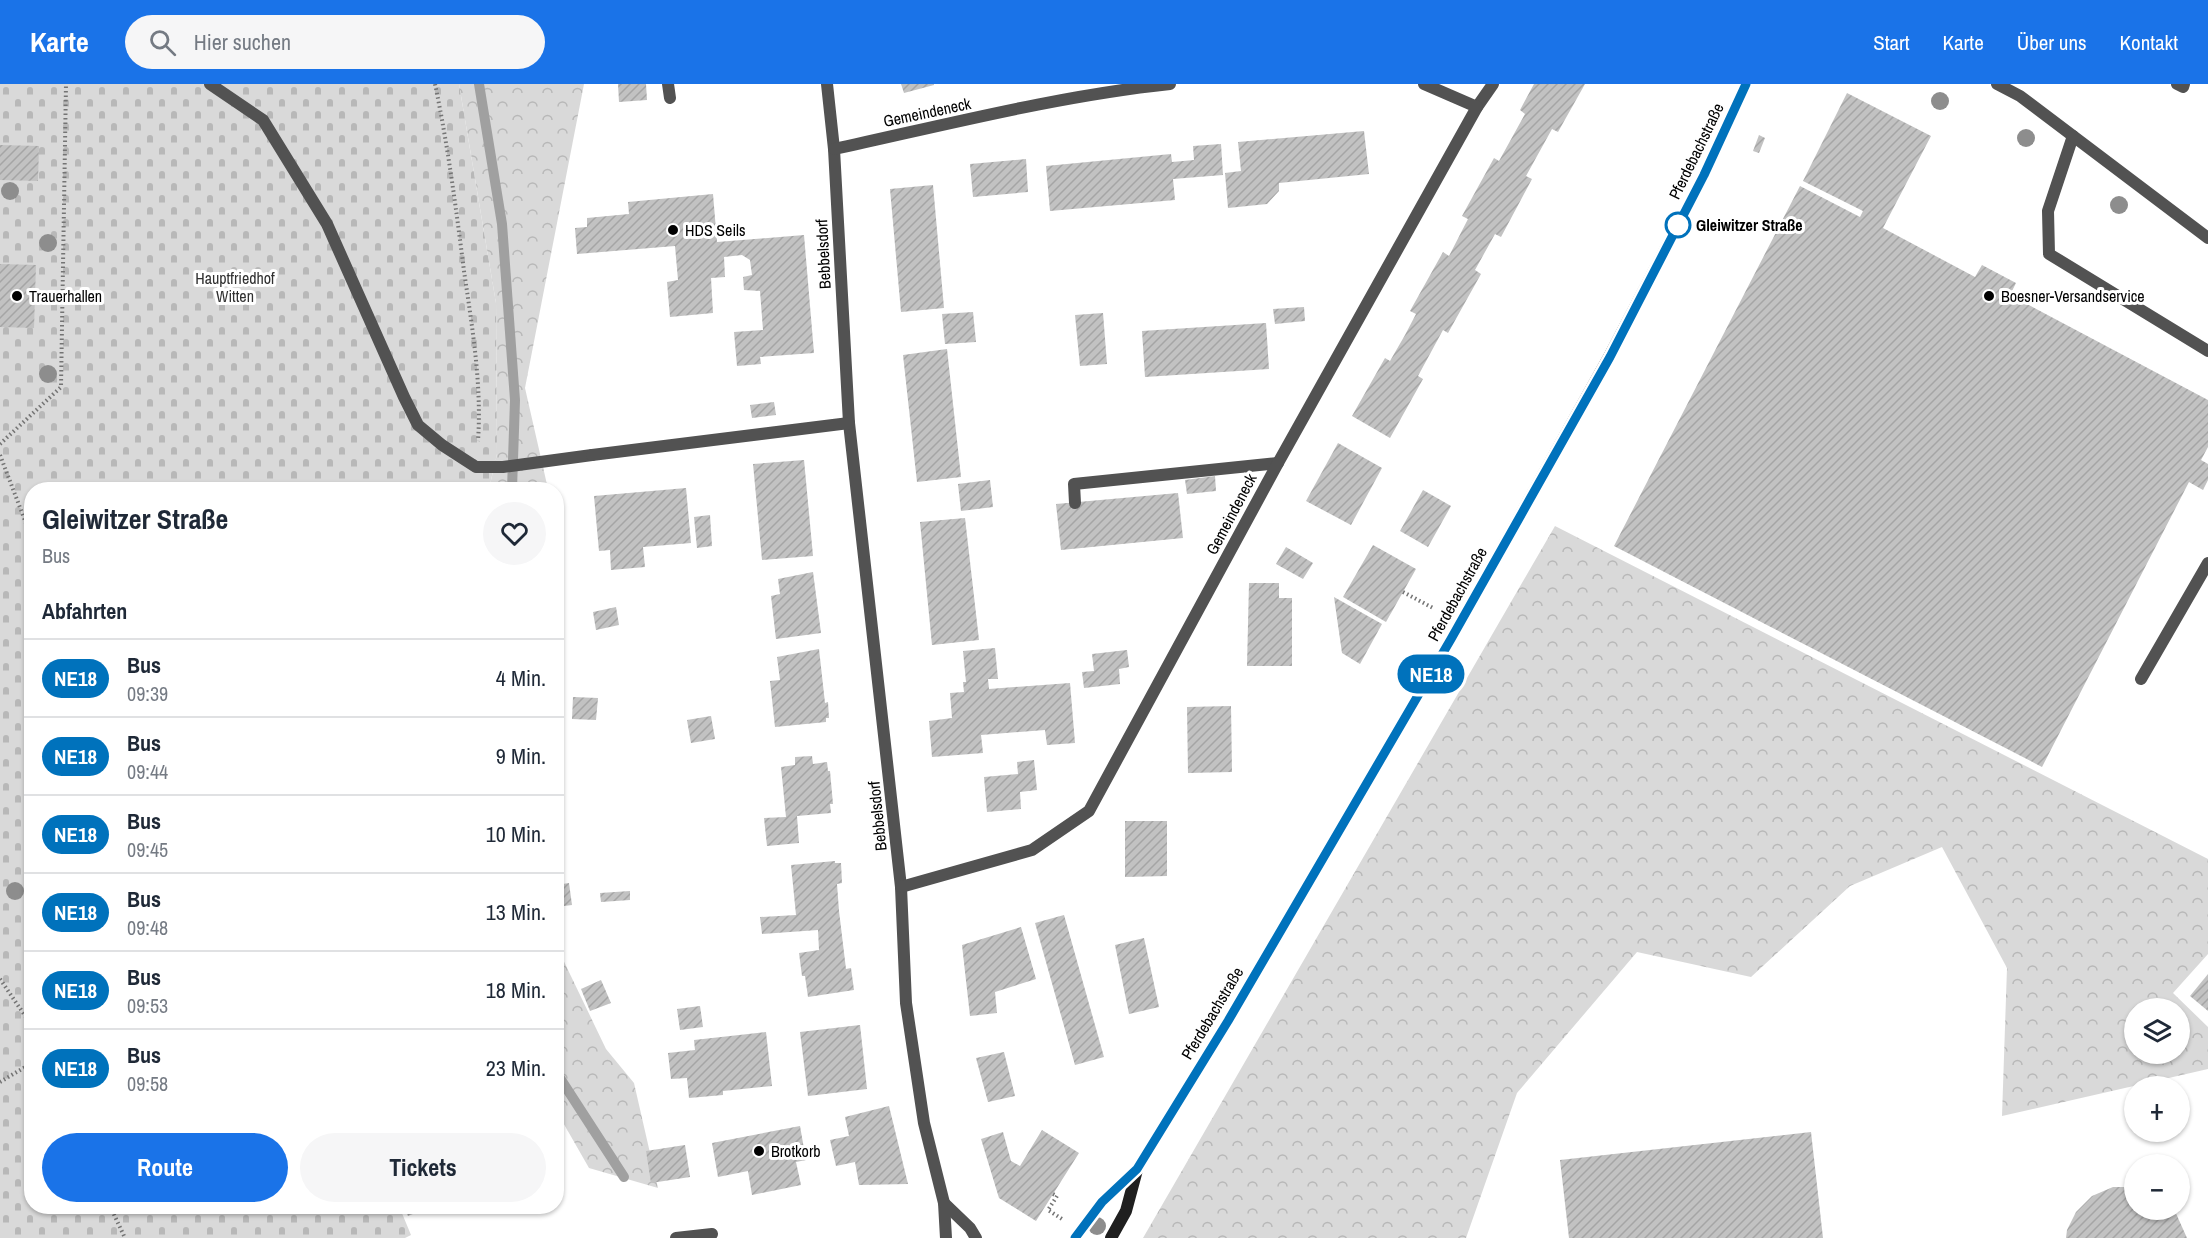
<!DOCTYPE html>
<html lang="de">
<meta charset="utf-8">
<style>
:root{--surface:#fff;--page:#f6f6f7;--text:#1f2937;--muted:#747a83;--line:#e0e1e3;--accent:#1a73e8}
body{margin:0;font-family:"Archivo Narrow",sans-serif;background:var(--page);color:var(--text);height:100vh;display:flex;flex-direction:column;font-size:22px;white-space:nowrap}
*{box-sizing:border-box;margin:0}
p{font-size:20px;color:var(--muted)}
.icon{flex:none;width:33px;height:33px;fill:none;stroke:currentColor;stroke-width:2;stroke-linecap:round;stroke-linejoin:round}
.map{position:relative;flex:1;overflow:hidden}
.side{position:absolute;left:24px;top:398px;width:540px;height:732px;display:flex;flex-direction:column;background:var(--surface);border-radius:24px;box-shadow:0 2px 4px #0004}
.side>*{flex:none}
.badge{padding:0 12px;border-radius:20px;font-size:21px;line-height:39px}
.fabs{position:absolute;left:2124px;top:914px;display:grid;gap:12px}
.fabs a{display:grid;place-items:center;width:66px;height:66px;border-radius:50%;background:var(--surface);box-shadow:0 2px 4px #0004;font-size:30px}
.map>.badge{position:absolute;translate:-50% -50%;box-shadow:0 0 0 3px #fff}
h2{padding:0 18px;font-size:22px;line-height:54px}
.round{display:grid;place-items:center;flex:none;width:63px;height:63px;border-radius:32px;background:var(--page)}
.head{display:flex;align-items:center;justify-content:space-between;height:102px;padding:0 18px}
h1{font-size:28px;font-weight:700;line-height:45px}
.primary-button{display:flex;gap:12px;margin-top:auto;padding:12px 18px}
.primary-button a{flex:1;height:69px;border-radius:36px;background:var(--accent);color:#fff;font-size:24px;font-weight:700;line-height:69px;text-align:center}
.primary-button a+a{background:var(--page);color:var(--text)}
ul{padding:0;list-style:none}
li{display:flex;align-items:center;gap:18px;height:78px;padding:0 18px;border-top:2px solid var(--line)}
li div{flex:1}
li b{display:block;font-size:22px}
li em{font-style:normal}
li .badge{min-width:66px;font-weight:700;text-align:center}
header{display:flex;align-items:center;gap:36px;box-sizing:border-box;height:84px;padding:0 30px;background:var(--accent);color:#fff}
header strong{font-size:28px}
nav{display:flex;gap:33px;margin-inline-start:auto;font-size:21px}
.search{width:420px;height:54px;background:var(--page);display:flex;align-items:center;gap:15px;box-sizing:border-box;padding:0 21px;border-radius:33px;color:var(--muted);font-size:22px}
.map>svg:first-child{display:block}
.forest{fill:url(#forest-crowns);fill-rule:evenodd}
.cemetery{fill:url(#cemetery-stones)}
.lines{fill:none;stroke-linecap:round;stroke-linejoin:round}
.stream{stroke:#a0a0a0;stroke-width:10}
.building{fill:url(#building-hatch)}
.path{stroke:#747474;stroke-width:4;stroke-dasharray:1.5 3;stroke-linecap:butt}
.service{stroke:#525252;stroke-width:12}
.minor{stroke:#525252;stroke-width:12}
.secondary{stroke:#1f1f1f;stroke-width:12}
.tree{fill:#8d8d8d}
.line-casing{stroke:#fff;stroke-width:14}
.line{stroke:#0072bc;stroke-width:9}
.stop-dot{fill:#fff;stroke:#0072bc;stroke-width:3}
.poi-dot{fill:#000;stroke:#fff;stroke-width:2}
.labels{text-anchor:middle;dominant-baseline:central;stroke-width:6;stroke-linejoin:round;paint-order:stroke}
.street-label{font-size:16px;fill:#000;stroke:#fff}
.stop-label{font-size:16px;font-weight:bold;fill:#000;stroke:#fff;text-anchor:start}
.poi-label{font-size:16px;fill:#000;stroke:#fff;text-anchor:start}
.park-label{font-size:16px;fill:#303030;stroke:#fff}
</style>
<header>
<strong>Karte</strong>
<div class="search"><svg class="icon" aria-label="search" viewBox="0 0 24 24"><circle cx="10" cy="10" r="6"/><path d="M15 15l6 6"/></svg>Hier suchen</div>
<nav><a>Start</a><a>Karte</a><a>Über uns</a><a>Kontakt</a></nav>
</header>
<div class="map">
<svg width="2208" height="1154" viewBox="0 0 2208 1154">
<defs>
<pattern id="forest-crowns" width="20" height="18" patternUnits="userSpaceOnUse" patternTransform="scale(1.5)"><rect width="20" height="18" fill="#d9d9d9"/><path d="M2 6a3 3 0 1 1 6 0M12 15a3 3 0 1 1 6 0" fill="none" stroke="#b8b8b8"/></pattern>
<pattern id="cemetery-stones" width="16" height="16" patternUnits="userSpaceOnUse" patternTransform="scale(1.5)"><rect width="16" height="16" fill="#d9d9d9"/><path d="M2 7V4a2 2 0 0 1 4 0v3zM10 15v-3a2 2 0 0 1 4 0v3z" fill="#b8b8b8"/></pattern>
<pattern id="building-hatch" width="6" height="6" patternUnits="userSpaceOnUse" patternTransform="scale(1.5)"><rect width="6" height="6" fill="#c2c2c2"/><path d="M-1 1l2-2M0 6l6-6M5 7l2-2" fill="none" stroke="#a5a5a5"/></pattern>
</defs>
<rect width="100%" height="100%" fill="#fff"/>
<g class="forest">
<path d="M459,0H584L525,304L548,405H489L497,370L496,219Z"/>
<path d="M1555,442L2208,775V870L2173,909L2208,943V985L2002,1032L2007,884L1942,763L1850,802L1751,893L1637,868L1517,1009L1466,1154H1143ZM2134,924H2180V969H2134Z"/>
<path d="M556,861L606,965L634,999L658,1104L589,1084L557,1028Z"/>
</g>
<path class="cemetery" d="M0,0H459L496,219L497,370L489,405H32V1122H399L411,1151L405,1154H0Z"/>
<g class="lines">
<g class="stream">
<path d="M479,0L502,140L515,316L512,405"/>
<path d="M556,988L624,1093"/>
</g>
</g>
<g class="building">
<path d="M618,0H646L647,16L619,18Z"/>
<path d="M901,0H934V1L904,9Z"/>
<path d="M1534,0H1585L1558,48L1552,45L1526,92L1532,95L1501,153L1495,150L1475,186L1481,190L1448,249L1443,246L1418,292L1423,295L1390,354L1352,332L1385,274L1390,277L1405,251L1416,230L1410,227L1443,168L1449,172L1468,135L1462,132L1494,74L1499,77L1525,30L1520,26Z"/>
<path d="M1847,9L1931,52L1883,144L1975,193L1982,181L2016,199L2010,211L2208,316V363L2201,376L2208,380V396L2203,406L2189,398L2042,683L1614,462L1800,102L1860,133L1863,127L1803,97Z"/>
<path d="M1364,47L1369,90L1279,99V107L1267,120L1228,124L1225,89L1241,87L1238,58Z"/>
<path d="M1759,51L1765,54L1759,69L1753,67Z"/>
<path d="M1221,60L1223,91L1173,95L1175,116L1050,127L1046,82L1171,70L1172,78L1194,76L1193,62Z"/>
<path d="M0,61L39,62L38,97L0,96Z"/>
<path d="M1026,75L1028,108L973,113L970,80Z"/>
<path d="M933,101L944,224L901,228L890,105Z"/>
<path d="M713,110L717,158L804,151L814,269L760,273L761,280L737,282L734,248L763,246L760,207L744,206L743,193L752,191L750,176L742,171L724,173L725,193L711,194L713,229L670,233L667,198L678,196L675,162L577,170L575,144L587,143V134L629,130L628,118Z"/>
<path d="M0,180L36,181L34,244L0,243Z"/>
<path d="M1304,223L1305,237L1275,240L1273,225Z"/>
<path d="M973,228L976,258L945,260L942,230Z"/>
<path d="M1103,229L1107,280L1080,282L1075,231Z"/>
<path d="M1266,239L1269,285L1145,293L1142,247Z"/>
<path d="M947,265L961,393L917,398L903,271Z"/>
<path d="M774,318L776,331L752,334L750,321Z"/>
<path d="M1338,359L1382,384L1351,441L1306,417Z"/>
<path d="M804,376L813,472L762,476L753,380Z"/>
<path d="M1215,392L1216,407L1187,410L1185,396Z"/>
<path d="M990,396L993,423L961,427L958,400Z"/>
<path d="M686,404L691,459L643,463L645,483L611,486L610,466L599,467L594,412Z"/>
<path d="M1423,406L1451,422L1428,463L1400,447Z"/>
<path d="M1178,409L1183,454L1061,466L1056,420Z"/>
<path d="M710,431L712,462L697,464L694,433Z"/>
<path d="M965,434L979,556L932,561L920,438Z"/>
<path d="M1373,461L1416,485L1386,538L1343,513Z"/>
<path d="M1286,463L1313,479L1303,495L1276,480Z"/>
<path d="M813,488L821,549L776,555L771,512L780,510L778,495Z"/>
<path d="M1249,499H1279V514H1292V582H1247Z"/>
<path d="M1334,513L1382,540L1360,580L1342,569Z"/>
<path d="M616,523L619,541L596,546L593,528Z"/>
<path d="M995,564L998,595H988L989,605L1070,599L1075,659L1047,661L1045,646L981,651L983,669L932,673L929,637L952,634L950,609L964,608L963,598H966L963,567Z"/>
<path d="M819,565L825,619L828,618L829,634H826V638L775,643L770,597L780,596L777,573Z"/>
<path d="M1127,566L1129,583L1119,585L1120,600L1084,604L1082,588L1094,587L1092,570Z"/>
<path d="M573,613L598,614L596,636L572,635Z"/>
<path d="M1231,622L1232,688L1188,689L1187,623Z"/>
<path d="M711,632L715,655L691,659L687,636Z"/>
<path d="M812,672L813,680L827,678L828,687H830L833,720H830L831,729L797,732L799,759L767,762L764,734L786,733L781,683L795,681V673Z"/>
<path d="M1034,676L1037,706L1020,708L1021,725L987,728L984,693L1018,690L1017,678Z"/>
<path d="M1125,737H1167V792L1125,793Z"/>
<path d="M835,777V779H841L842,799L837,800L839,827L846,885L851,884L854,906L808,913L805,892H802L799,869L819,866L818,846L762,850L760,833L796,831L791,781Z"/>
<path d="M569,799L572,821L556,823V801Z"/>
<path d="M630,807V816L601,818L600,809Z"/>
<path d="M1064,831L1104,973L1075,981L1035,839Z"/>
<path d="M1021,843L1036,895L995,908L997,929L970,932L962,861Z"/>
<path d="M1144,854L1159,923L1129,930L1115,861Z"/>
<path d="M2208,890V927L2190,912Z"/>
<path d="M601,896L611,919L590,927L581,905Z"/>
<path d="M700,922L703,943L680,946L677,925Z"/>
<path d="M860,941L867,1005L808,1012L800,948Z"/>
<path d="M766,948L772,1002L723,1007V1011L689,1014L687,994L671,995L668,969L695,966L694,956Z"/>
<path d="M1004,968L1015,1012L988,1018L976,974Z"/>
<path d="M889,1022L908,1100L859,1101L855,1078L836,1082L830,1056L849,1052L845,1033Z"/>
<path d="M800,1042L806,1076L796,1078L801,1101L752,1111L748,1087L718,1093L712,1059Z"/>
<path d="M1042,1046L1079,1069L1036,1137L999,1114L981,1055L1003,1048L1011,1077L1020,1082Z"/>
<path d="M1811,1048L1823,1154H1569L1560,1076Z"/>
<path d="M685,1061L690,1093L651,1099L646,1067Z"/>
<path d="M2113,1103H2134V1125H2174L2187,1154H2066L2067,1146L2076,1128L2092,1112Z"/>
<path d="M404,1122H432L408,1132Z"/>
</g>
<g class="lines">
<g class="path">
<path d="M435,0C448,62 456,124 464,187C472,242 482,301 478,357"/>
<path d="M0,360L61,303L66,0"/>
<path d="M0,371L32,455"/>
<path d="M1403,508L1433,524"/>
<path d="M0,895L30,939L32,946"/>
<path d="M0,998L32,979"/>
<path d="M1053,1110L1057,1112L1048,1126L1062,1135"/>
<path d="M110,1122L125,1154"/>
</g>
<g class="service">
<path d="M210,0L263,36L327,140L404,313L418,341L442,361L476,383H503L592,371"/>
<path d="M668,0L670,14"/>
<path d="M2177,0L2183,3L2184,0"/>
<path d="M1477,23L1493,0"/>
<path d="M2073,52L2048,127L2049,170L2208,267"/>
<path d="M1075,419L1074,400L1278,379"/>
<path d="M2141,595L2208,479"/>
<path d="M676,1154L712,1150"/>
</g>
<g class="minor">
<path d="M827,0L834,65L849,339L901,803L906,919L924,1039L944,1119L946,1154"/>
<path d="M1997,0L2020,12L2208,154"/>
<path d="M834,65C945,41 1057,12 1170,0"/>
<path d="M592,371L849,339"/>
<path d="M901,803L1032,766L1089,727L1278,379L1477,23L1424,0"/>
<path d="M944,1119L970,1144L976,1154"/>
</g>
<g class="secondary">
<path d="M1075,1154L1102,1118L1137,1085L1228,937L1451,555L1609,273L1704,91L1746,0"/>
<path d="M1111,1154L1126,1127L1137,1086"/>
</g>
</g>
<g class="tree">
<circle cx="1940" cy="17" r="9"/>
<circle cx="2026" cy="54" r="9"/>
<circle cx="10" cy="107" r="9"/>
<circle cx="2119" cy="121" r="9"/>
<circle cx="48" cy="159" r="9"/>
<circle cx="48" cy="290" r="9"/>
<circle cx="15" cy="807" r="9"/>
<circle cx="1097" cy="1142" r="9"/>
</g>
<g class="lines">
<g class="line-casing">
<path id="line" d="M1075,1154L1102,1118L1137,1085L1228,937L1451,555L1610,273L1704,91L1746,0"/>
</g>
<use href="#line" class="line"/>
</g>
<circle class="stop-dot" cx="1678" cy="141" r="12"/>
<g class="poi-dot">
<circle cx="673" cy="146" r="6"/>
<circle cx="17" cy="212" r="6"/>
<circle cx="1989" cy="212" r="6"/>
<circle cx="759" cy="1067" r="6"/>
</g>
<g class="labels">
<g class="street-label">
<text transform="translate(927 28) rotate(-12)">Gemeindeneck</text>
<text transform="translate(1696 67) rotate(-64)">Pferdebachstraße</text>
<text transform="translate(823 170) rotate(-93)">Bebbelsdorf</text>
<text transform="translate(1231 430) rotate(-62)">Gemeindeneck</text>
<text transform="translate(1457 510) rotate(-61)">Pferdebachstraße</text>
<text transform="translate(877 732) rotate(-96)">Bebbelsdorf</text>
<text transform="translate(1212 929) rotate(-59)">Pferdebachstraße</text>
</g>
<g class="stop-label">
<text x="1696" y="141">Gleiwitzer Straße</text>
</g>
<g class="poi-label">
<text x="685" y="146">HDS Seils</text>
<text x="29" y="212">Trauerhallen</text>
<text x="2001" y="212">Boesner-Versandservice</text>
<text x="771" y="1067">Brotkorb</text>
</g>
<g class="park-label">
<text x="235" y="194">Hauptfriedhof<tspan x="235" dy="18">Witten</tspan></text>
</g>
</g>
</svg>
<div class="fabs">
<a><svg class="icon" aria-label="layers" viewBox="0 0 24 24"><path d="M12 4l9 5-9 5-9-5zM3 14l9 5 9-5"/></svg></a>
<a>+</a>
<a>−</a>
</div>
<b class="badge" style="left:1431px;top:590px;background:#0072bc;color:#fff">NE18</b>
<section class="side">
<div class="head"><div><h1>Gleiwitzer Straße</h1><p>Bus</p></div><a class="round"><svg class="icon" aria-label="heart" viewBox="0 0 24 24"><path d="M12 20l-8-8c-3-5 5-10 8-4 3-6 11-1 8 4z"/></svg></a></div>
<h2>Abfahrten</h2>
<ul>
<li><span class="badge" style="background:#0072bc;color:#fff">NE18</span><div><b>Bus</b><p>09:39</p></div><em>4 Min.</em></li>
<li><span class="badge" style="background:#0072bc;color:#fff">NE18</span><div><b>Bus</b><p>09:44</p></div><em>9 Min.</em></li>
<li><span class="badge" style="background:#0072bc;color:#fff">NE18</span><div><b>Bus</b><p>09:45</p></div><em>10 Min.</em></li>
<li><span class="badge" style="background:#0072bc;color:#fff">NE18</span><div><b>Bus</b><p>09:48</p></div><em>13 Min.</em></li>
<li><span class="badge" style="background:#0072bc;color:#fff">NE18</span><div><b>Bus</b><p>09:53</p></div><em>18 Min.</em></li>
<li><span class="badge" style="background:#0072bc;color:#fff">NE18</span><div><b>Bus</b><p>09:58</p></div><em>23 Min.</em></li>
</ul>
<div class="primary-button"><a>Route</a><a>Tickets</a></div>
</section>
</div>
